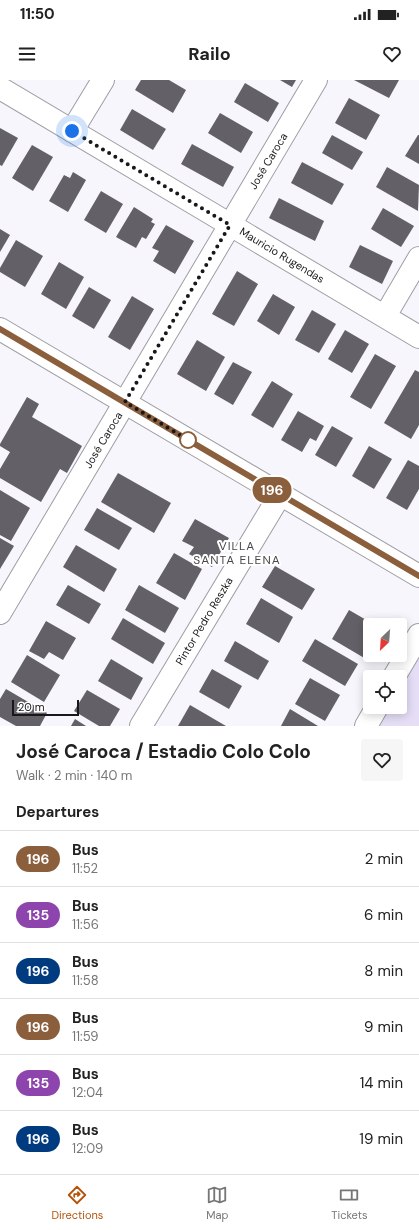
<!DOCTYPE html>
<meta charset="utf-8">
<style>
:root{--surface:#fff;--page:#f6f6f6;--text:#222;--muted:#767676;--line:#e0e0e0;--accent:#b45309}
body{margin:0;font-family:"DM Sans",sans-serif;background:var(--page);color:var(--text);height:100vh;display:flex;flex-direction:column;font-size:15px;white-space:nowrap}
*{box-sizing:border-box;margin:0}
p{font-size:13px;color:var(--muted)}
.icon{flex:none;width:22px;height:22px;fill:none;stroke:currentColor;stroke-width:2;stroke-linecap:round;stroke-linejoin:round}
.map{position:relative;height:646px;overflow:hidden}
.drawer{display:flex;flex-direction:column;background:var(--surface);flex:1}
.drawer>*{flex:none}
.badge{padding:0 8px;border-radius:13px;font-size:14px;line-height:26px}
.needle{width:26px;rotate:205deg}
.tools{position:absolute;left:363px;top:538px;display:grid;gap:8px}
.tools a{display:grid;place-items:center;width:44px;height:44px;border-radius:4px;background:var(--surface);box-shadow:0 2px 10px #0003;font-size:20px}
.scale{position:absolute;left:12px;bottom:10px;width:67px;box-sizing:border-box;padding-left:4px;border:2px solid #181719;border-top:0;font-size:11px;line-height:14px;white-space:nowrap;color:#181719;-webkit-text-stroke:3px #fff;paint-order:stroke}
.you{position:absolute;width:20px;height:20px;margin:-10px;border:3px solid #fff;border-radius:50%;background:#1a73e8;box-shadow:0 0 0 6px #1a73e833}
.map>.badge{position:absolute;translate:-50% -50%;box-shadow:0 0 0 2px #fff}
h2{padding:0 16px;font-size:15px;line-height:36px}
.round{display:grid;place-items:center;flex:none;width:42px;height:42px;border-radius:4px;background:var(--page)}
.head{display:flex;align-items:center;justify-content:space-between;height:68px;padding:0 16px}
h1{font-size:19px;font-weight:700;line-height:30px}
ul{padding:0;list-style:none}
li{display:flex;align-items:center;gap:12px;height:56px;padding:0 16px;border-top:1px solid var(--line)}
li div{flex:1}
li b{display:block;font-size:15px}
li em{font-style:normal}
li .badge{min-width:44px;font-weight:700;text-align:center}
.status{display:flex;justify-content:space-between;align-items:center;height:28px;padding:0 20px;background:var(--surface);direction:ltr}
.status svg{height:11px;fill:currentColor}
header{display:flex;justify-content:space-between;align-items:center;height:52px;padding:0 16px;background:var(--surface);font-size:18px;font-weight:700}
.menu{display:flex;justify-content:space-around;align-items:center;height:56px;border-top:1px solid var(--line);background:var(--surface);font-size:11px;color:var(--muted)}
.menu a{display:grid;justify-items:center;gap:2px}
.menu .active{color:var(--accent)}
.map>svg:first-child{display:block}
.green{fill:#e5def6}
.building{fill:#636167}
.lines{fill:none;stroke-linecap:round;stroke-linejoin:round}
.minor-casing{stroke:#9f9ea4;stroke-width:24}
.minor{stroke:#fff;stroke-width:22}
.line-casing{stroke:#fff;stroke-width:9}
.line{stroke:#8b5e3c;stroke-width:6}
.walk{stroke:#181719;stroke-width:4;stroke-dasharray:0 7.2}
.stop-dot{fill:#fff;stroke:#8b5e3c;stroke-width:2}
.labels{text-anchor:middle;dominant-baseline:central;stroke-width:4;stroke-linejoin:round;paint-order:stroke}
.street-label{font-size:11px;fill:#181719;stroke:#fff}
.neighbourhood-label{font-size:12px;letter-spacing:1px;fill:#4a484e;stroke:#fff}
</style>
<div class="status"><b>11:50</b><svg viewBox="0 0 49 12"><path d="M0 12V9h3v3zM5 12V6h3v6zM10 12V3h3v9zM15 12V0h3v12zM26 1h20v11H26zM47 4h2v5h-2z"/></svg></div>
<header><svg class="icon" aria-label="menu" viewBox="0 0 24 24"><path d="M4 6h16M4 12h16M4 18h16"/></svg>Railo<svg class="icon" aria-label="heart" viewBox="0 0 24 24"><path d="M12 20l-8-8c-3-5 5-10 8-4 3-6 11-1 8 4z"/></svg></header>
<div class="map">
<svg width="419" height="646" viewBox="0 0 419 646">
<rect width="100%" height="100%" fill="#f7f6fd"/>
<path class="green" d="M419,572V646H376L387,627H400V604Z"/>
<g class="building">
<path d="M141,0H169L186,10L173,33L135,10Z"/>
<path d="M280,0H296L292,7Z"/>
<path d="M354,0H399L389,18Z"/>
<path d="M245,3L279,23L268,42L234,22Z"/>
<path d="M349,18L380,35L366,60L335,43Z"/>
<path d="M132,29L166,49L153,70L120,50Z"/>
<path d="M220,33L253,52L241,73L208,53Z"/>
<path d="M0,48L18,58L2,86L0,85Z"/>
<path d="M332,55L363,72L352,90L322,73Z"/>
<path d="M418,55H419V84L405,76Z"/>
<path d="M192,64L234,87L223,107L181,84Z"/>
<path d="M32,65L53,77L33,111L12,98Z"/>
<path d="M302,82L344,104L332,125L291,103Z"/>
<path d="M387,87L419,105L418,131L376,107Z"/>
<path d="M73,92L86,100L68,132L49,121L64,95L70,98Z"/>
<path d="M101,111L123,124L106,153L84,140Z"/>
<path d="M279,118L324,141L315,161L269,138Z"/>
<path d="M134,127L153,139L151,142L155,144L146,159L142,157L136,168L116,157Z"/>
<path d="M383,128L414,146L401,167L371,149Z"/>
<path d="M166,145L194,161L175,194L153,181L159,171L152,168Z"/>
<path d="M0,149L10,155L0,172Z"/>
<path d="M16,160L43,176L25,207L0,192V188Z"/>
<path d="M360,165L393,181L382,204L349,187Z"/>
<path d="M59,182L84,197L66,229L41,214Z"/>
<path d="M237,191L258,204L234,246L212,234Z"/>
<path d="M89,207L111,220L94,249L72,236Z"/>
<path d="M273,214L295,227L279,255L257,241Z"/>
<path d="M132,216L154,229L130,270L108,257Z"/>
<path d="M312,230L336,244L319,273L295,260Z"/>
<path d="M345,250L369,264L352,293L328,279Z"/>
<path d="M197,260L225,277L206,311L177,294Z"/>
<path d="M375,274L396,286L371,329L350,317Z"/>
<path d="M233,282L252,292L233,325L214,314Z"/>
<path d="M415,290L419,292V345L411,359L384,343Z"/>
<path d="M272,301L293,314L273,348L251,335Z"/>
<path d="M27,317L39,324L32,337L82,366L67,393L60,389L41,422L0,398V389L10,372L0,366V364Z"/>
<path d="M298,331L324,346L316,361L310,358L302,372L281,360Z"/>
<path d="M332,346L353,358L336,387L315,375Z"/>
<path d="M369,366L392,379L374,409L352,396Z"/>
<path d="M408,380L419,386V409L407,430L386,418Z"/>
<path d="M118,393L171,423L154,453L101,422Z"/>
<path d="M0,410L30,428L11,461L0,455Z"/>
<path d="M97,428L132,448L119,470L84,450Z"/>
<path d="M195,439L229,458L212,487L189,474L194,467L182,461Z"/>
<path d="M0,458L14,466L0,489Z"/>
<path d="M76,465L117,489L104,512L63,487Z"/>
<path d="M174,473L202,489L185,520L156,503Z"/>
<path d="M275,486L315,509L302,530L262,507Z"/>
<path d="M68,505L101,524L89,544L56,525Z"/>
<path d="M139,505L179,528L165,553L125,530Z"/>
<path d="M261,518L293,537L279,563L246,544Z"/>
<path d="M349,530L375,545H370V573L366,579L332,559Z"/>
<path d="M123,538L165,563L153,584L111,559Z"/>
<path d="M46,541L76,558L63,580L49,572L44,579L29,571Z"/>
<path d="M315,559L358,584L345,606L302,581Z"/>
<path d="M235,561L269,581L258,600L224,581Z"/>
<path d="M27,575L60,595L44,622L11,602Z"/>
<path d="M111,579L143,598L131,620L98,601Z"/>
<path d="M212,589L242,606L229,629L199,612Z"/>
<path d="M310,598L340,615L325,641L295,624Z"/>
<path d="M6,609L47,633L40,646H16L0,637V619Z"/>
<path d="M87,610L120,629L110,646H99L74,631Z"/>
<path d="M190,625L226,646H178Z"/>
<path d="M290,629L318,646H281Z"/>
<path d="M75,639L86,646H71Z"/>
</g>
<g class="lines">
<g class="minor-casing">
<g id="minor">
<path d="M0,8L419,257"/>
<path d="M72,51L103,0"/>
<path d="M385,236L419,178"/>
<path d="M0,249L419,496"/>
<path d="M0,533L316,0"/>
<path d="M394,597L419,555"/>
<path d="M141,646L280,415"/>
<path d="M366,646L377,627"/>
</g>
</g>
<use href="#minor" class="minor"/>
</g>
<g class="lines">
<g class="line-casing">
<path id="line" d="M0,249L419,496"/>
</g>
<use href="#line" class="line"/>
<path class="walk" d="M72,51L230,145L125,322L190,361L188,360"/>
</g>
<circle class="stop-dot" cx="188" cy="360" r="8"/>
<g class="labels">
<g class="street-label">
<text transform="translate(268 81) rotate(-59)">José Caroca</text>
<text transform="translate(282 175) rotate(31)">Mauricio Rugendas</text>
<text transform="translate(103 360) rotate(-59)">José Caroca</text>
<text transform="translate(204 541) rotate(-59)">Pintor Pedro Reszka</text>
</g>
<g class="neighbourhood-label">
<text x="237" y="466">VILLA<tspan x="237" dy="14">SANTA ELENA</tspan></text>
</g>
</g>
</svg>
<div class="tools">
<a><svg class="needle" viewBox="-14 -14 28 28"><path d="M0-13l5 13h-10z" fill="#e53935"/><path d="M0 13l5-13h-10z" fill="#767676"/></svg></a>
<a><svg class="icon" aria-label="locate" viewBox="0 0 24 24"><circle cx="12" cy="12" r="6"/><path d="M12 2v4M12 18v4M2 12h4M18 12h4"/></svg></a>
</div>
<div class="scale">20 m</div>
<div class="you" style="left:72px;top:51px"></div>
<b class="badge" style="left:272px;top:410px;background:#8b5e3c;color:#fff">196</b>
</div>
<section class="drawer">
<div class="head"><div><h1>José Caroca / Estadio Colo Colo</h1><p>Walk · 2 min · 140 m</p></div><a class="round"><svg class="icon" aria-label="heart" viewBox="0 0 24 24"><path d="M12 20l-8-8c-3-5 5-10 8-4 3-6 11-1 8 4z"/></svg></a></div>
<h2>Departures</h2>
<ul>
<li><span class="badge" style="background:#8b5e3c;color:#fff">196</span><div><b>Bus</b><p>11:52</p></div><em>2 min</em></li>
<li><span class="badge" style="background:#8e44ad;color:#fff">135</span><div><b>Bus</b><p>11:56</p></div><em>6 min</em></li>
<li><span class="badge" style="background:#003b80;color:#fff">196</span><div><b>Bus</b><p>11:58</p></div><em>8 min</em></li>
<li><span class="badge" style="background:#8b5e3c;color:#fff">196</span><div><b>Bus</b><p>11:59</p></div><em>9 min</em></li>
<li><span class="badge" style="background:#8e44ad;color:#fff">135</span><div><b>Bus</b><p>12:04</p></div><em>14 min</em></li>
<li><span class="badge" style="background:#003b80;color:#fff">196</span><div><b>Bus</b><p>12:09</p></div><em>19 min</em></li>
</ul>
</section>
<nav class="menu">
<a class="active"><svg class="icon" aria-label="directions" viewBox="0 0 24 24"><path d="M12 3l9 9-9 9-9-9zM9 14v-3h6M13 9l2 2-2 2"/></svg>Directions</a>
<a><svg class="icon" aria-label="map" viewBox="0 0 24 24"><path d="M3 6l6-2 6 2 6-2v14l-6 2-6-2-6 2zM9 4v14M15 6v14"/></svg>Map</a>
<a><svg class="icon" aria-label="tickets" viewBox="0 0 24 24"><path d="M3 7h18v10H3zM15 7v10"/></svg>Tickets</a>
</nav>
